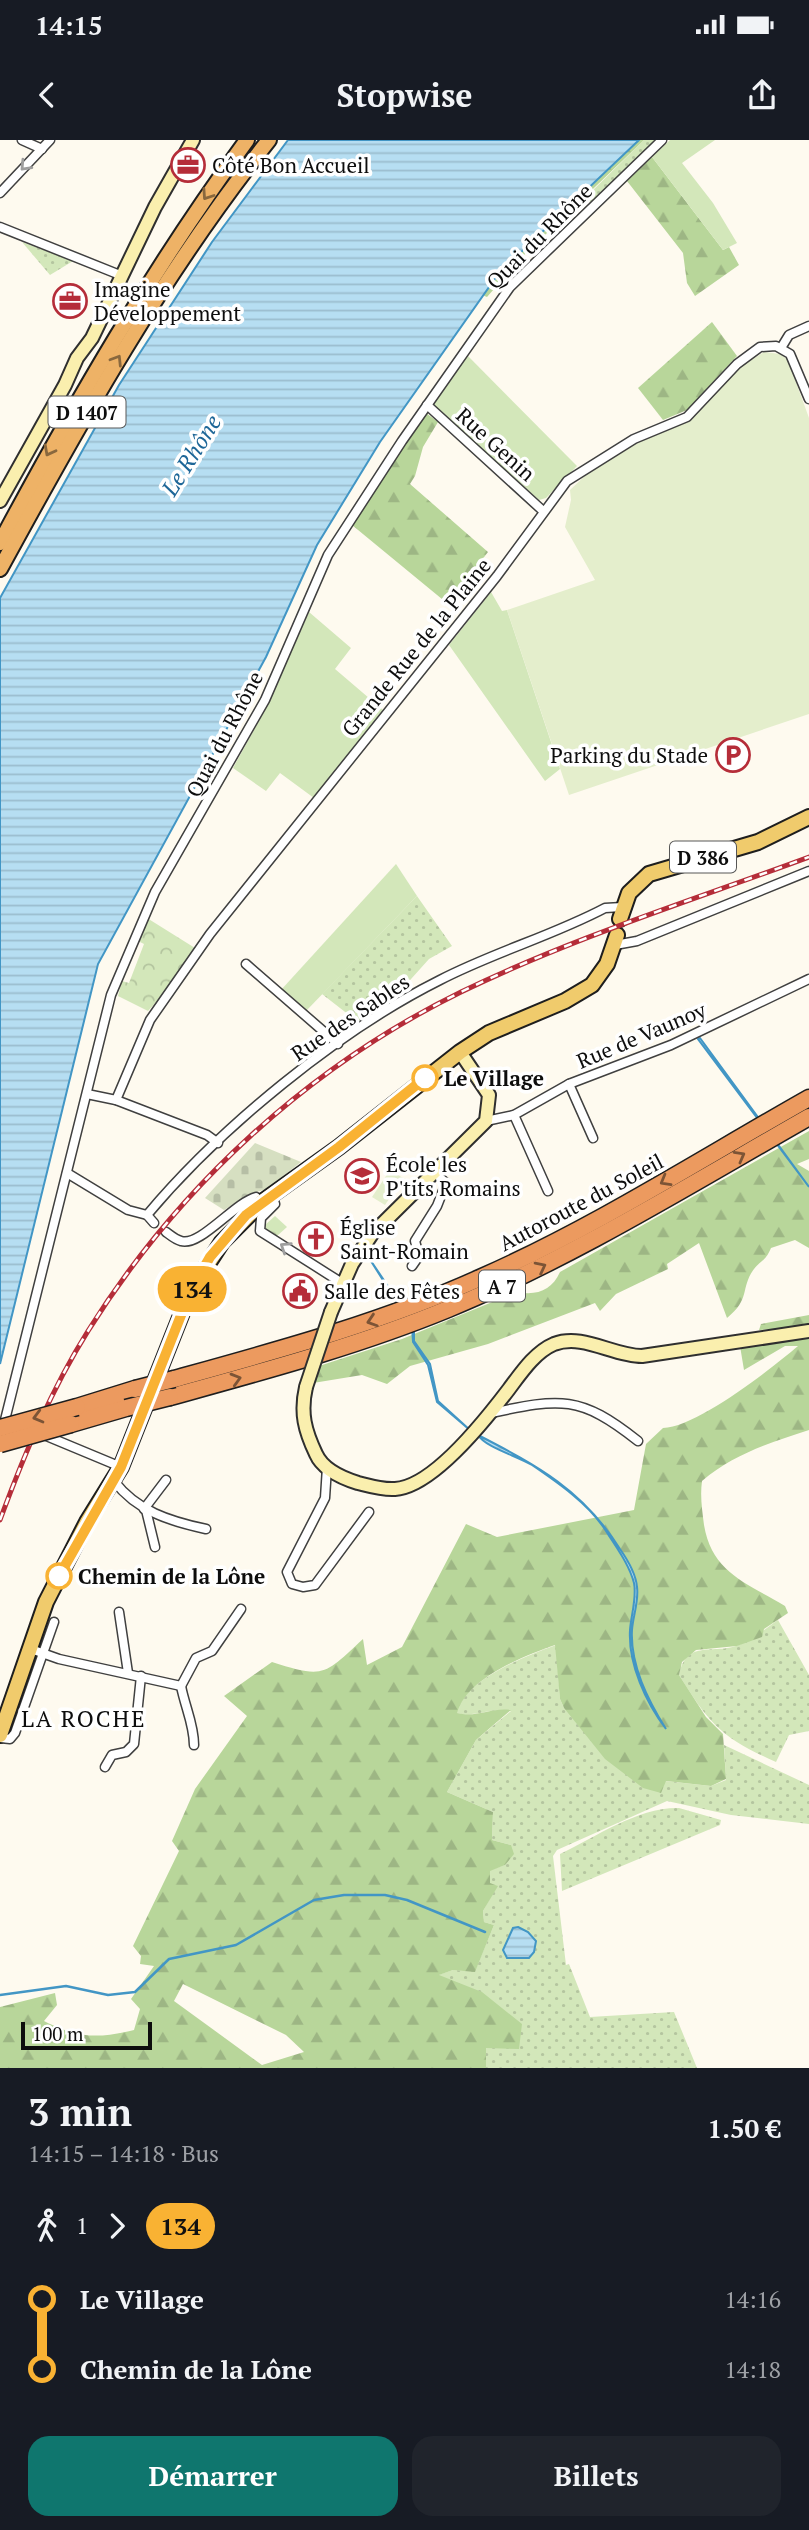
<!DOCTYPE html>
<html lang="fr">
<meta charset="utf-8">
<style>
:root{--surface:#171b24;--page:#20242c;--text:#f1f3f6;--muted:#9ea1a6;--accent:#0f766e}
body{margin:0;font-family:"PT Serif",serif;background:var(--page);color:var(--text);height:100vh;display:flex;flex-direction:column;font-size:26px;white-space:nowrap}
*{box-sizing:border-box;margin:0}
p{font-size:23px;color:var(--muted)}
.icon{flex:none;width:38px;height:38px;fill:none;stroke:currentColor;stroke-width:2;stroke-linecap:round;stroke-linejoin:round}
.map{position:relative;height:1928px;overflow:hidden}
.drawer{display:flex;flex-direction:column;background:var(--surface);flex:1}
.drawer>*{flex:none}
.badge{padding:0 14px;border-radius:23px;font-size:24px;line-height:46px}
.scale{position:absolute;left:21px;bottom:18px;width:131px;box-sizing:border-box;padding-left:7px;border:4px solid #0d0d0d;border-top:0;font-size:19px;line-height:24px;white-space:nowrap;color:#0d0d0d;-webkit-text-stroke:5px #fff;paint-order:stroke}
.map>.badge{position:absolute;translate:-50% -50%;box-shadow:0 0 0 4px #fff}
.legs{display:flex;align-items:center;gap:10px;height:77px;padding:0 28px;font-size:23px}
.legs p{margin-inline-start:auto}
.summary{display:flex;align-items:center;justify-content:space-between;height:119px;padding:0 28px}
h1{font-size:38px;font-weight:800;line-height:52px}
.cta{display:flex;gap:14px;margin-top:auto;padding:14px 28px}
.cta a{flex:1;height:80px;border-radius:21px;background:var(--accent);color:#fff;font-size:28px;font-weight:800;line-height:80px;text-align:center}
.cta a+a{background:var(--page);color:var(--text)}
ul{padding:0 28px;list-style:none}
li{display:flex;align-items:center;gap:24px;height:70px;font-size:26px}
li i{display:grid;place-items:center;width:10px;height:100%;margin:0 9px;background:currentColor}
li i::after{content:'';width:18px;height:18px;margin:-9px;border:5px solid;border-radius:50%;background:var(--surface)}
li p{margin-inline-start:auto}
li:first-child i{background:linear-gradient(#0000 50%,currentColor 0)}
li:last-child i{background:linear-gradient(currentColor 50%,#0000 0)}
.status{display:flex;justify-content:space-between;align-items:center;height:49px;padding:0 35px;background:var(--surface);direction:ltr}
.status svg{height:19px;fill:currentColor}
header{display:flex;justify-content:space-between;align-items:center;height:91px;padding:0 28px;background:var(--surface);font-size:32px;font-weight:800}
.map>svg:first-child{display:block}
.grass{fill:url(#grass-dots)}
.forest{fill:url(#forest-firs);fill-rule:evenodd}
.cemetery{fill:url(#cemetery-stones)}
.park{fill:url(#park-crowns)}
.garden{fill:#d3e7ba}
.pitch{fill:#e4eecc}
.water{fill:url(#water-rules);stroke:#4296c5;stroke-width:2}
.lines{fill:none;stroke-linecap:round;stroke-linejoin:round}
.stream{stroke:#4296c5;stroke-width:2.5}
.minor-casing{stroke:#404040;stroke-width:11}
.secondary-casing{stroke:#2f2f2f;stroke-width:16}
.primary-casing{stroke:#1e1e1e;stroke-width:18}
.trunk-casing{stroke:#1e1e1e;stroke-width:18}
.motorway-casing{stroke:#1e1e1e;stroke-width:19}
.minor{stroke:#fff;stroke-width:8}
.secondary{stroke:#faefae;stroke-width:12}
.primary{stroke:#f0cb6c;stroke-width:14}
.trunk{stroke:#eeb266;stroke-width:14}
.motorway{stroke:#ec9a5f;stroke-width:16}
.rail-casing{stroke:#b52d39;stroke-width:5}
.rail{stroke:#fff;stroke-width:2.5;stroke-dasharray:8;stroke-linecap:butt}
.secondary-bridge-casing{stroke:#2f2f2f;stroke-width:16;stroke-linecap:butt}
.motorway-bridge-casing{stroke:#1e1e1e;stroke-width:19;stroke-linecap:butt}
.secondary-bridge{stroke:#faefae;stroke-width:12}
.motorway-bridge{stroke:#ec9a5f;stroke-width:16}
.oneway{stroke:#9e9e9e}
.oneway2{stroke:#89683e}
.oneway3{stroke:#7c5436}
.line-1-casing{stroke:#fff;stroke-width:16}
.line-1{stroke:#f9b233;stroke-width:10}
.stop-1-dot{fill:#fff;stroke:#f9b233;stroke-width:3.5}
.labels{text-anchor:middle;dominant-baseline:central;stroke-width:7;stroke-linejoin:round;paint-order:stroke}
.shield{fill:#fff;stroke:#565656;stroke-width:2}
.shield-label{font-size:19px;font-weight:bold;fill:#0d0d0d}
.poi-label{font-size:21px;fill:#0d0d0d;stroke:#fff;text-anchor:start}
.street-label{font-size:21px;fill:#0d0d0d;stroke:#fff}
.stop-label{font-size:21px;font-weight:bold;fill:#0d0d0d;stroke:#fff;text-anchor:start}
.water-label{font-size:23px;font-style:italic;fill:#1e6798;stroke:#fff}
.neighbourhood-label{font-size:23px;letter-spacing:2px;fill:#0d0d0d;stroke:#fff}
</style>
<div class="status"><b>14:15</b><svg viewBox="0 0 49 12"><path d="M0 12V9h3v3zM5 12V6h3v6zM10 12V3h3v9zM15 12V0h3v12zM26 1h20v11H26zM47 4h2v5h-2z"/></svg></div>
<header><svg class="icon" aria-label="back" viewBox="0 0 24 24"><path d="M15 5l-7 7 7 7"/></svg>Stopwise<svg class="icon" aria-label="share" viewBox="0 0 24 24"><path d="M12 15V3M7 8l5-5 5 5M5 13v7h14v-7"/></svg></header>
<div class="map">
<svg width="809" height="1928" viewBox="0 0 809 1928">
<defs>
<pattern id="grass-dots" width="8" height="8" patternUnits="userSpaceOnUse" patternTransform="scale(1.75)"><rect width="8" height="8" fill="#d3e7ba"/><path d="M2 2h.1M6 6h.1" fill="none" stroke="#b4c59f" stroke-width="1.8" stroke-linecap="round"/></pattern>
<pattern id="forest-firs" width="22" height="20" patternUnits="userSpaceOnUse" patternTransform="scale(1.75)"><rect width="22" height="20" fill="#b8d69a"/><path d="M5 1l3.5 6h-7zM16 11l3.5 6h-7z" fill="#9db684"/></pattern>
<pattern id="cemetery-stones" width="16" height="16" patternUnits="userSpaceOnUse" patternTransform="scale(1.75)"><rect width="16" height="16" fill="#d6dfc1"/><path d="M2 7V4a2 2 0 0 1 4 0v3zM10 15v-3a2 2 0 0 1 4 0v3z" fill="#b6bea5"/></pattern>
<pattern id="park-crowns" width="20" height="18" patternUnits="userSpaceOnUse" patternTransform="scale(1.75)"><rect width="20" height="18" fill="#d3e7ba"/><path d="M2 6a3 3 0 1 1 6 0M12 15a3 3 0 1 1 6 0" fill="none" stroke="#b4c59f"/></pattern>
<pattern id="water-rules" width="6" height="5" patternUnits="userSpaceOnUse" patternTransform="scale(1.75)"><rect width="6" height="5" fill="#b6def2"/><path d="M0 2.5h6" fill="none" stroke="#9bbdce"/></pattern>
</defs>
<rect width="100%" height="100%" fill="#fefaef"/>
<g class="grass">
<path d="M644,0H656L591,63L586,57Z"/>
<path d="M22,102L73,121L50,135Z"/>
<path d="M417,756L452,806L429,819L403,848L405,851L358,882L322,854Z"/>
<path d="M778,1480L809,1535V1591L789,1595L776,1622C722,1598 710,1585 679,1535C686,1500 711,1514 736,1506C751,1501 766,1488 778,1480Z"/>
<path d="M556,1505L560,1559L564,1568L665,1641L711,1646L726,1640L724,1605L809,1645V1684L731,1675L667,1661L557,1710L553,1716L566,1825L569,1824L590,1877L674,1872L697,1928H486V1908L438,1835L453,1830L475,1831L494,1785L484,1782L483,1771L497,1746L490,1744V1730L505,1725L511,1705L492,1700L493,1672L447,1652L476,1600L511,1571C492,1567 476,1578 456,1573C467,1538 524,1517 556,1505Z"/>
<path d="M679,1668L721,1680L720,1685L562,1751L560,1714C596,1697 638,1667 679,1668Z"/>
</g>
<g class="forest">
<path d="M639,0H644L522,117L487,157L482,155L528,103Z"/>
<path d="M652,17L723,110L729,107L739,125L695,156L687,143L683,113L627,41Z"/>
<path d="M712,182L737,216L687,270L663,280L638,248Z"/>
<path d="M426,273L438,282L423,307L415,336L410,344L488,412L448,464L352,385Z"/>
<path d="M809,991V1019L797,1024L809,1031V1108L795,1100L771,1108C765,1122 761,1120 754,1129C740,1148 751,1159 727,1178L699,1103L667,1124L668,1129L616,1154L600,1171L595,1163L488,1204L410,1226L387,1244L362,1235L313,1243L319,1226L402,1199L517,1152C537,1156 552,1150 560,1132Z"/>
<path d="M809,1175V1187L759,1190L761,1184Z"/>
<path d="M809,1196V1290C769,1303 734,1314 702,1341C700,1356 702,1369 704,1385C712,1433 747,1443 785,1466L788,1473L764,1489L762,1497L737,1506L696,1510L682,1522L679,1535L706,1577L723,1594L726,1639L711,1646L666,1641L661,1653L643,1648L605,1619L564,1568L560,1559L555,1505C524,1516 467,1538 457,1573C477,1578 492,1567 511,1570L476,1600L447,1652L493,1672L492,1700L511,1705L514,1714L505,1725L490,1731V1743L498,1746L483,1771L484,1782L494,1785L475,1832L453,1830L439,1835L482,1852L522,1884L519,1909L486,1908V1928H0V1867L55,1853L57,1865L44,1881C78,1898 97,1899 134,1890L140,1869L131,1859L154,1826L140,1824L141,1816L133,1806L179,1711L172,1701L195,1649L247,1576L224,1556L272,1522C325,1539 324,1535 363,1499L367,1525L402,1507L466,1384L497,1397L634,1370L646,1304L663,1288C697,1287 771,1229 798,1206H785L744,1230L740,1206ZM183,1844L286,1895L304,1912L262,1925L174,1861Z"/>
</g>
<path class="cemetery" d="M255,1003L301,1022L267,1049L250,1054L224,1070L205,1058Z"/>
<g class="park">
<path d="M147,778L195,808L166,851L148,871L118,856L122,841L129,843L144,804L138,801Z"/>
<path d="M275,1076L287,1087L277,1096L266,1090L265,1085Z"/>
</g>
<g class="garden">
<path d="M670,0H715L682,23L713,63L737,103L723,110L652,17Z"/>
<path d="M466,214L577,326L546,358L539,360L432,263Z"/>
<path d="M491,452L502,471L507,470L560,629L545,641L449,505Z"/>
<path d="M309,472L351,508L335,529L383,570L314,658L280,633L266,651L233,628L266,568Z"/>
<path d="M396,724L417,756L306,871L281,850Z"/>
</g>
<g class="pitch">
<path d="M764,212L780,214L788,220L809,278V574L569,655L507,470L595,440L565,387L571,360L570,350L588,333L635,302L689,279L742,226Z"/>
<path d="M390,1030L403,1038L385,1065L372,1057Z"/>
</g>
<g class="water">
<path d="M288,0H639L499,133L380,302L317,405L266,517L98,824L0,1224V458L119,245L212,102Z"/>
<path d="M700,898L809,1047L698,899Z"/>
<path d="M369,1118L414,1185V1201L430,1224L438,1261L471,1291L437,1262L428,1225L413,1202L412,1186Z"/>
<path d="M478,1295C538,1326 583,1350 620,1409C627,1419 636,1435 637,1447C639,1461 633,1476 632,1490C630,1525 648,1560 666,1589C646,1563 628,1524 630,1490C631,1476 637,1457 634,1443C629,1424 616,1407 606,1391C589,1364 557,1342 532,1325C517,1316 485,1307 478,1295Z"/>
<path d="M518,1787L528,1792L536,1801L534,1812L529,1818H507L503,1810L513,1788Z"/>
</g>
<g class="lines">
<path class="stream" d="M0,1855L66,1846L108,1855L135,1852L169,1819L236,1805L314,1760L344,1755H385L407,1760L485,1792"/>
<g class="minor-casing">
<g id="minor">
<path d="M22,0L42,9"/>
<path d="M0,53L50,0"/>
<path d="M0,87L120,135"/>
<path d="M781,208L789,195L809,186"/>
<path d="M427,265L542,370"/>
<path d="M615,805L637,801L809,731"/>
<path d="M246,824L338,904"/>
<path d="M569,944L593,998"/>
<path d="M87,954L116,960L207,995L218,1003"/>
<path d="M116,960L150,880L210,794L497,436L567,341L634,299L687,277L737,224L760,207L776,206L790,214L809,259"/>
<path d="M514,975L548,1051"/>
<path d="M486,981L514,975L569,944L671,905L809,839"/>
<path d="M67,1033L128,1070L147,1075"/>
<path d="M272,1055L275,1064L261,1078L260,1091L342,1143"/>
<path d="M154,1083L147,1075C221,987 338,891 440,840C494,812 552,796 605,768L622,767"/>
<path d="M166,1092C170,1095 176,1100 181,1101C200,1107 234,1063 256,1057L262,1062"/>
<path d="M412,1126L419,1116L415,1101L437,1066L446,1043L435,1033"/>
<path d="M491,1273C561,1258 580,1255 638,1301"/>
<path d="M3,1288L111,855L155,752L265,560L328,415L402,301L510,147L662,0"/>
<path d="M44,1295L121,1327"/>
<path d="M327,1327L325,1358L287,1432L292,1444L303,1447L315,1445L369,1372"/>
<path d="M114,1341C137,1371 169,1381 206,1389"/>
<path d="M144,1369L166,1340"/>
<path d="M146,1370L155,1407"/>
<path d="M119,1472L128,1533"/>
<path d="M28,1508L59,1519L181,1546L196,1518L212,1511L241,1469"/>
<path d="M181,1546C185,1567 194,1584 194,1605"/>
<path d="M0,1598L10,1599L15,1593L54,1482"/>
<path d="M105,1627L112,1615L126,1612L134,1604L141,1536"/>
</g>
</g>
<g class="secondary-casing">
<g id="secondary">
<path d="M0,361L65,245L77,218L92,198L155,67L193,0"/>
<path d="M331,1172L352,1124L372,1094L486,981L489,955L460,912"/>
<path d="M306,1247C300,1273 305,1291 316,1314C323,1330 342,1338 358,1343C370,1346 383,1350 395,1349C433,1347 487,1278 509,1249C521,1233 535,1212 554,1204C583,1193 613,1216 642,1216L809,1191"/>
</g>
</g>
<g class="primary-casing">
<g id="primary">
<path d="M620,779L629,753L649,734L758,702L809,677"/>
<path d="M0,1595L46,1462L87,1382L121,1327L191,1150L222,1102L262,1062L339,1007L460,912L489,893L565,861L592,845L607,824L617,795"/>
</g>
</g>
<g class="trunk-casing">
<g id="trunk">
<path d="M0,403C75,263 153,128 247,0"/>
<path d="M0,429C81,280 163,133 269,0"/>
</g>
</g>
<g class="motorway-casing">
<g id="motorway">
<path d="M174,1239C279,1210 383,1182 482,1137C595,1087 701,1019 809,958"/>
<path d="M170,1257C264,1231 358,1206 448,1169C574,1117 691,1044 809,977"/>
<path d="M77,1267L135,1249"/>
<path d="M71,1284L126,1268"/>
</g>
</g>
<use href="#minor" class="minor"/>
<use href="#secondary" class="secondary"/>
<use href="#primary" class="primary"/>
<use href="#trunk" class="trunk"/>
<use href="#motorway" class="motorway"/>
<g class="rail-casing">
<path id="rail" d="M0,1380C24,1315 51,1250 88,1191C178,1047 308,927 461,852C572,798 693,760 809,717"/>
</g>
<use href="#rail" class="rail"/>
<g class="secondary-bridge-casing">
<path id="secondary-bridge" d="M306,1247L331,1172"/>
</g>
<g class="motorway-bridge-casing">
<g id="motorway-bridge">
<path d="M135,1249L174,1239"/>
<path d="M126,1268L170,1257"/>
<path d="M0,1288L77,1267"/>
<path d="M0,1304L71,1284"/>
</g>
</g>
<use href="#secondary-bridge" class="secondary-bridge"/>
<use href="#motorway-bridge" class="motorway-bridge"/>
</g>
<defs><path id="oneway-chevron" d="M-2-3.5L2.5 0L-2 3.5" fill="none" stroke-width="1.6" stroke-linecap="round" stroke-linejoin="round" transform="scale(1.75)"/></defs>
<g class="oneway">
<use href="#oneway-chevron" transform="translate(25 26) rotate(133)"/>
<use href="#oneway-chevron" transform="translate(285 1107) rotate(-147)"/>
</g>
<g class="oneway2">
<use href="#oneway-chevron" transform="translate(207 55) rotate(124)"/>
<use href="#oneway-chevron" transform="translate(117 220) rotate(-58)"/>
<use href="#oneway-chevron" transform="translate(49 311) rotate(118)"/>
</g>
<g class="oneway3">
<use href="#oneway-chevron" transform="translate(740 1016) rotate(-29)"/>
<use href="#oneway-chevron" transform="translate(665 1041) rotate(150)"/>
<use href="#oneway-chevron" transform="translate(541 1127) rotate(-27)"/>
<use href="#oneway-chevron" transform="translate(372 1181) rotate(162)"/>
<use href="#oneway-chevron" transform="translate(236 1239) rotate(-16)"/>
<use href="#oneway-chevron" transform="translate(38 1277) rotate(165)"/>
</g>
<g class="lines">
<g class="line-1-casing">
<path id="line-1" d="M59,1436L121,1327L191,1150L210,1117L246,1075L339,1007L425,938"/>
</g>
<use href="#line-1" class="line-1"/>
</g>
<defs>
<g id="office-ring" transform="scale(1.75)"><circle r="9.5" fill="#fff" stroke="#b52d39" stroke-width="1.5"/><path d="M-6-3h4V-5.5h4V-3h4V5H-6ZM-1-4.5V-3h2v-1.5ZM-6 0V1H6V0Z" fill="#b52d39"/></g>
<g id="parking-ring" transform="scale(1.75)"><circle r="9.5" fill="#fff" stroke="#b52d39" stroke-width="1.5"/><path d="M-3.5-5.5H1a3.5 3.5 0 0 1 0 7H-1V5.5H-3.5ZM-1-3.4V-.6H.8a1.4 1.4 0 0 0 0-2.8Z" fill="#b52d39"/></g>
<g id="school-ring" transform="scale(1.75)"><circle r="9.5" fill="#fff" stroke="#b52d39" stroke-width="1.5"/><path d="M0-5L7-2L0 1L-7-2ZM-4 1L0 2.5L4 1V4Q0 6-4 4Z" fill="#b52d39"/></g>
<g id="church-ring" transform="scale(1.75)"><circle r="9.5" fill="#fff" stroke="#b52d39" stroke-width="1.5"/><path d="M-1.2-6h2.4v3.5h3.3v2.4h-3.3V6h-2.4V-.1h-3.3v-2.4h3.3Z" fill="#b52d39"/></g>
<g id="civic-ring" transform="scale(1.75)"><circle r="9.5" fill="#fff" stroke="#b52d39" stroke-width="1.5"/><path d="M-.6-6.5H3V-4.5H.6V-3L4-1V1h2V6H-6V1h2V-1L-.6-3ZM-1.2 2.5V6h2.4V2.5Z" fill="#b52d39"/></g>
</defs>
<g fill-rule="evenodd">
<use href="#office-ring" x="188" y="25"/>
<use href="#office-ring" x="70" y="161"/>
<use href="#parking-ring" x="733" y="615"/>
<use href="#school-ring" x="362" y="1036"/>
<use href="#church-ring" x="316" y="1099"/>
<use href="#civic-ring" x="300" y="1151"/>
</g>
<g class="stop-1-dot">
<circle cx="425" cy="938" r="12"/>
<circle cx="59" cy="1436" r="12"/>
</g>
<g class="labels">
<g class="shield">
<rect x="48.5" y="256.5" width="77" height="31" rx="5"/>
<rect x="670" y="701.5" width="66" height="31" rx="5"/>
<rect x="479" y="1130.5" width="46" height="31" rx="5"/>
</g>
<g class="shield-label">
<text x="87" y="272">D 1407</text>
<text x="703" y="717">D 386</text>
<text x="502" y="1146">A 7</text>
</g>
<g class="poi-label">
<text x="212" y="25">Côté Bon Accueil</text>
<text x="94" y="149">Imagine<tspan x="94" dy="24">Développement</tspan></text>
<text x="708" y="615" text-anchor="end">Parking du Stade</text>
<text x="386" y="1024">École les<tspan x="386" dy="24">P'tits Romains</tspan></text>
<text x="340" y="1087">Église<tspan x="340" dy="24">Saint-Romain</tspan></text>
<text x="324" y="1151">Salle des Fêtes</text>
</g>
<g class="street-label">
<text transform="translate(539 96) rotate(-45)">Quai du Rhône</text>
<text transform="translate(496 304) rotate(42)">Rue Genin</text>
<text transform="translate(416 507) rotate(-51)">Grande Rue de la Plaine</text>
<text transform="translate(224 594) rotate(-62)">Quai du Rhône</text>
<text transform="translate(350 877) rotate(-34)">Rue des Sables</text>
<text transform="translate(641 895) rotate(-23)">Rue de Vaunoy</text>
<text transform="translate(581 1062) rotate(-28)">Autoroute du Soleil</text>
</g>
<g class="stop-label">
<text x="444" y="938">Le Village</text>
<text x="78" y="1436">Chemin de la Lône</text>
</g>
<g class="water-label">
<text transform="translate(191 315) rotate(-58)">Le Rhône</text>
</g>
<g class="neighbourhood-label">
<text x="84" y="1578">LA ROCHE</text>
</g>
</g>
</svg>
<div class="scale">100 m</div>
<b class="badge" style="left:192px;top:1149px;background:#f9b233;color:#111">134</b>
</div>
<section class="drawer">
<div class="summary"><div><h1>3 min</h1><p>14:15 – 14:18 · Bus</p></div><b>1.50 €</b></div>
<div class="legs"><svg class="icon" aria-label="walk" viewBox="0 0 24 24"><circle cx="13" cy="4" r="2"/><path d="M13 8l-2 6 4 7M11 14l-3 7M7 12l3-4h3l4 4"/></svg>1<svg class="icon" aria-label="forward" viewBox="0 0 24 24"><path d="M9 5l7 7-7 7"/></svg><b class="badge" style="background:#f9b233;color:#111">134</b></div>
<ul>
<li><i style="color:#f9b233"></i><b>Le Village</b><p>14:16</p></li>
<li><i style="color:#f9b233"></i><b>Chemin de la Lône</b><p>14:18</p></li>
</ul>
<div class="cta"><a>Démarrer</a><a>Billets</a></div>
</section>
